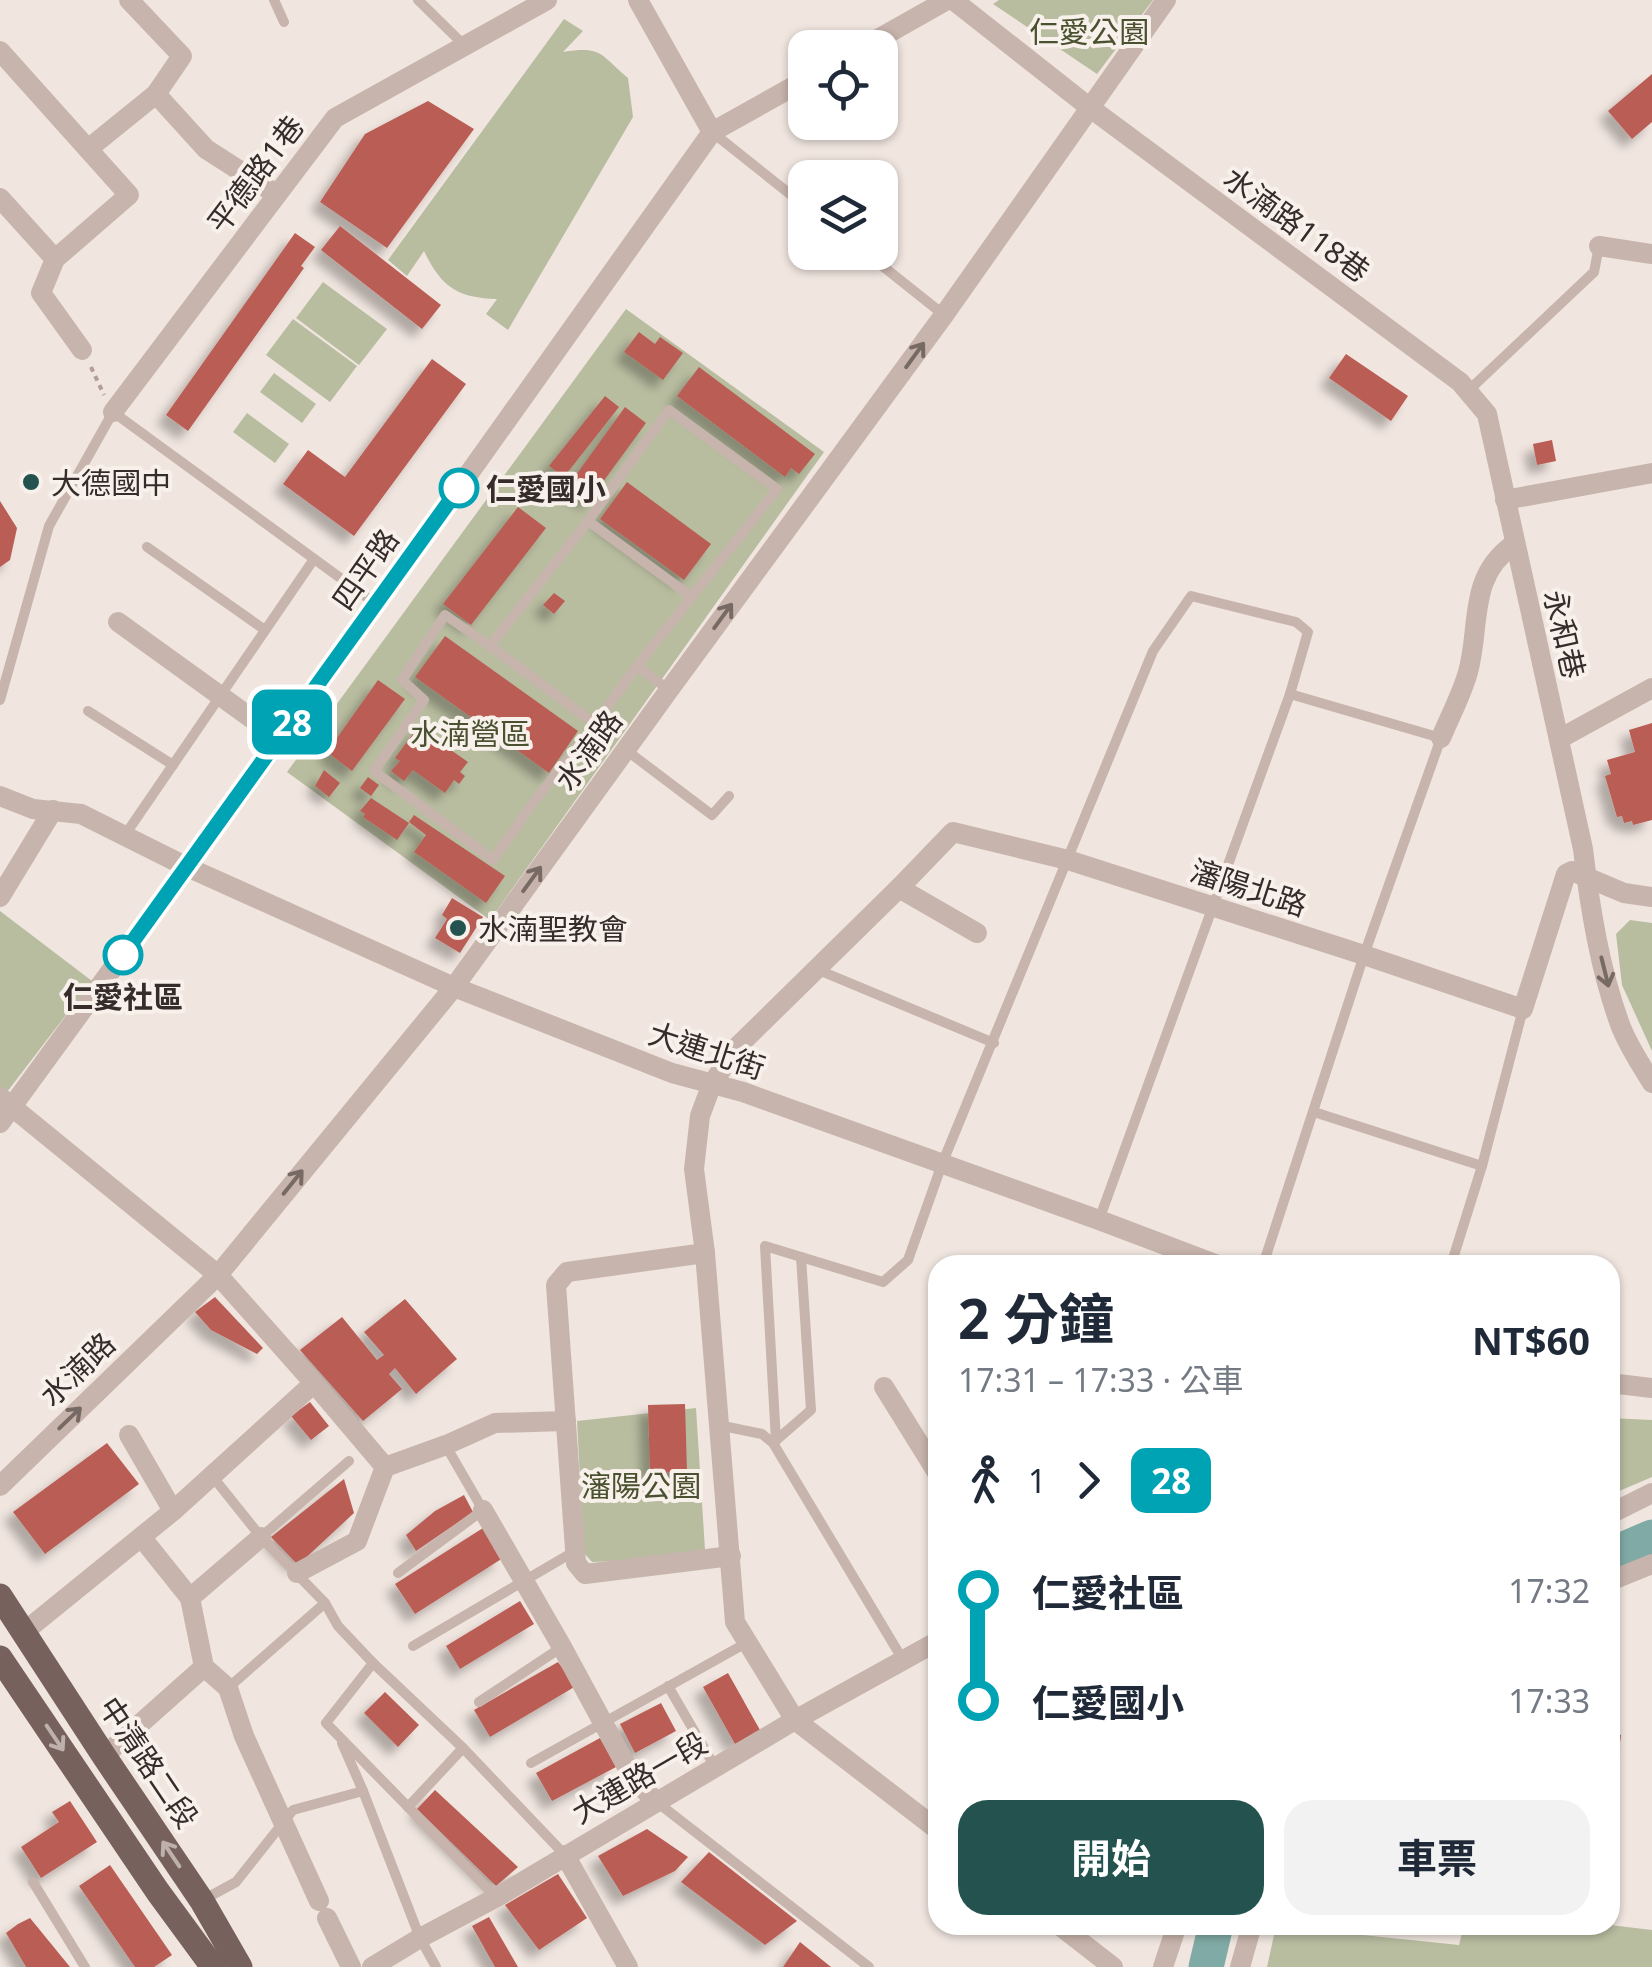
<!DOCTYPE html>
<html lang="zh-TW">
<meta charset="utf-8">
<style>
:root{--surface:#fff;--page:#f2f2f3;--text:#1f2937;--muted:#747a83;--accent:#24534f}
body{margin:0;font-family:"Noto Sans","Noto Sans TC",sans-serif;background:var(--page);color:var(--text);height:100vh;display:flex;flex-direction:column;font-size:38px;white-space:nowrap}
*{box-sizing:border-box;margin:0}
p{font-size:32px;color:var(--muted)}
.icon{flex:none;width:55px;height:55px;fill:none;stroke:currentColor;stroke-width:2;stroke-linecap:round;stroke-linejoin:round}
.map{position:relative;flex:1;overflow:hidden}
.side{position:absolute;left:928px;top:1255px;width:692px;height:680px;display:flex;flex-direction:column;background:var(--surface);border-radius:30px;box-shadow:0 2px 8px #0004}
.side>*{flex:none}
.badge{padding:0 20px;border-radius:15px;font-size:35px;line-height:65px}
.tools{position:absolute;left:788px;top:30px;display:grid;gap:20px}
.tools a{display:grid;place-items:center;width:110px;height:110px;border-radius:20px;background:var(--surface);box-shadow:0 2px 8px #0004;font-size:50px}
.map>.badge{position:absolute;translate:-50% -50%;box-shadow:0 0 0 5px #fff}
.legs{display:flex;align-items:center;gap:15px;height:110px;padding:0 30px;font-size:32px}
.legs p{margin-inline-start:auto}
.headline{display:flex;align-items:center;justify-content:space-between;height:170px;padding:0 30px}
h1{font-size:55px;font-weight:700;line-height:75px}
.action{display:flex;gap:20px;margin-top:auto;padding:20px 30px}
.action a{flex:1;height:115px;border-radius:30px;background:var(--accent);color:#fff;font-size:40px;font-weight:700;line-height:115px;text-align:center}
.action a+a{background:var(--page);color:var(--text)}
ul{padding:0 30px;list-style:none}
li{display:flex;align-items:center;gap:35px;height:110px;font-size:38px}
li i{display:grid;place-items:center;width:15px;height:100%;margin:0 12px;background:currentColor}
li i::after{content:'';width:25px;height:25px;margin:-12px;border:8px solid;border-radius:50%;background:var(--surface)}
li p{margin-inline-start:auto}
li:first-child i{background:linear-gradient(#0000 50%,currentColor 0)}
li:last-child i{background:linear-gradient(currentColor 50%,#0000 0)}
.map>svg:first-child{display:block}
.green{fill:#b8bda0}
.lines{fill:none;stroke-linecap:round;stroke-linejoin:round}
.river{stroke:#80aaa5;stroke-width:35}
.building{fill:#b95d54;filter:url(#shadow)}
.path{stroke:#b29e96;stroke-width:4;stroke-dasharray:5 5;stroke-linecap:butt}
.lane{stroke:#c7b4ac;stroke-width:10}
.street{stroke:#c7b4ac;stroke-width:20}
.primary{stroke:#76615d;stroke-width:25}
.oneway{stroke:#776964}
.oneway2{stroke:#beb0ab}
.line-1-casing{stroke:#fff;stroke-width:22}
.line-1{stroke:#00a3b4;stroke-width:15}
.poi-dot{fill:#24534f;stroke:#f8f0ea;stroke-width:4}
.stop-1-dot{fill:#fff;stroke:#00a3b4;stroke-width:5}
.labels{text-anchor:middle;dominant-baseline:central;stroke-width:8;stroke-linejoin:round;paint-order:stroke}
.park-label{font-size:30px;fill:#4a5130;stroke:#f8f0ea}
.street-label{font-size:30px;fill:#362c2a;stroke:#f8f0ea}
.poi-label{font-size:30px;fill:#362c2a;stroke:#f8f0ea;text-anchor:start}
.stop-label{font-size:30px;font-weight:bold;fill:#362c2a;stroke:#f8f0ea;text-anchor:start}
</style>
<div class="map">
<svg width="1652" height="1967" viewBox="0 0 1652 1967">
<defs>
<filter id="shadow"><feDropShadow dx="-9" dy="9" stdDeviation="5" flood-color="#0004"/></filter>
</defs>
<rect width="100%" height="100%" fill="#f0e5df"/>
<g class="green">
<path d="M999,0H1153L1097,74L993,4Z"/>
<path d="M564,19L583,31L563,52C603,46 599,54 628,78L633,117L508,330L486,314L497,299C458,298 441,287 424,251L407,276L388,260Z"/>
<path d="M323,282L387,329L359,365L296,318Z"/>
<path d="M626,309L824,452L490,920L287,772Z"/>
<path d="M293,319L357,366L330,402L266,355Z"/>
<path d="M274,373L316,404L302,423L260,392Z"/>
<path d="M247,413L289,444L275,463L233,432Z"/>
<path d="M0,911L92,981L7,1092L0,1087Z"/>
<path d="M1630,920L1652,923V1051L1622,985L1616,934Z"/>
<path d="M696,1408L705,1550L699,1557L592,1562L584,1553L577,1421Z"/>
<path d="M1610,1418L1652,1420V1477L1610,1495Z"/>
<path d="M1464,1925H1610L1652,1930V1967H1267L1276,1926L1459,1945Z"/>
</g>
<g class="lines">
<g class="river">
<path d="M1610,1555L1652,1537"/>
<path d="M1206,1967L1216,1925"/>
</g>
</g>
<g class="building">
<path d="M1652,74V122L1632,139L1608,111Z"/>
<path d="M428,101L474,129L387,248L320,202L365,134Z"/>
<path d="M340,226L441,305L422,329L321,250Z"/>
<path d="M295,233L315,247L301,266L304,268L188,431L166,415Z"/>
<path d="M639,332L655,344L660,337L683,353L663,380L624,352Z"/>
<path d="M1346,354L1408,396L1391,421L1329,378Z"/>
<path d="M432,359L466,384L354,536L283,484L308,450L345,477Z"/>
<path d="M699,367L815,454L799,474L791,468L785,477L677,396Z"/>
<path d="M605,396L619,407L564,477L549,466Z"/>
<path d="M625,407L646,423L589,501L568,486Z"/>
<path d="M1552,440L1556,461L1537,465L1533,444Z"/>
<path d="M627,482L711,544L684,580L600,519Z"/>
<path d="M0,501L17,528L10,560L0,567Z"/>
<path d="M518,507L546,528L471,625L443,604Z"/>
<path d="M554,593L565,601L554,614L543,605Z"/>
<path d="M445,636L578,731L549,773L415,677Z"/>
<path d="M378,680L405,699L352,771L327,752Z"/>
<path d="M1652,723V820L1633,825L1632,821L1624,823L1622,816L1617,817L1605,776L1611,774L1607,760L1635,752L1629,730Z"/>
<path d="M418,727L468,762L460,772L465,776L459,784L454,780L445,793L413,770L404,781L391,771L400,761L395,758Z"/>
<path d="M324,770L340,783L329,797L315,786Z"/>
<path d="M368,777L379,785L371,796L360,788Z"/>
<path d="M371,798L409,823L397,840L363,817L365,814L360,811Z"/>
<path d="M414,815L505,876L486,903L414,852L426,835L409,822Z"/>
<path d="M452,898L483,917L460,953L435,938L447,919L442,915Z"/>
<path d="M215,1297L263,1348L257,1354L211,1330L195,1312Z"/>
<path d="M405,1299L457,1359L416,1394L395,1368L389,1374L402,1389L363,1421L300,1350L342,1317L377,1360L384,1355L364,1332Z"/>
<path d="M310,1402L329,1426L311,1440L291,1416Z"/>
<path d="M685,1404L687,1472L650,1473L648,1405Z"/>
<path d="M107,1443L139,1484L45,1554L13,1512Z"/>
<path d="M344,1479L354,1513L298,1565L271,1537Z"/>
<path d="M464,1495L473,1512L416,1551L406,1535L435,1511Z"/>
<path d="M483,1528L503,1558L415,1614L395,1584Z"/>
<path d="M520,1601L534,1624L460,1669L446,1646Z"/>
<path d="M558,1662L576,1686L490,1737L474,1710Z"/>
<path d="M728,1673L760,1730L735,1744L703,1687Z"/>
<path d="M385,1692L419,1725L398,1747L364,1713Z"/>
<path d="M661,1703L676,1731L635,1753L620,1724Z"/>
<path d="M1610,1734L1621,1735L1612,1809H1610Z"/>
<path d="M600,1738L616,1767L552,1801L536,1773Z"/>
<path d="M435,1790L518,1867L496,1886L417,1809Z"/>
<path d="M70,1801L97,1842L41,1878L21,1847L59,1822L52,1812Z"/>
<path d="M647,1829L688,1857L675,1871L623,1896L598,1856Z"/>
<path d="M709,1852L797,1921L765,1945L681,1882Z"/>
<path d="M110,1865L172,1955L154,1967H135L79,1886Z"/>
<path d="M558,1874L587,1918L539,1950L505,1905Z"/>
<path d="M489,1917L518,1967H495L472,1926Z"/>
<path d="M30,1918L70,1967H26L6,1933L18,1924Z"/>
<path d="M800,1942L831,1967H783Z"/>
</g>
<g class="lines">
<path class="path" d="M91,367L104,395"/>
<g class="lane">
<path d="M274,0L284,22"/>
<path d="M418,0L464,45"/>
<path d="M712,132L805,206"/>
<path d="M865,252L944,315"/>
<path d="M1468,391L1594,272L1599,246"/>
<path d="M588,521L692,597"/>
<path d="M147,547L265,630"/>
<path d="M490,646L445,615L402,680L424,700L374,771L493,860L533,803L595,724"/>
<path d="M637,666L595,724L490,646L588,521L669,410L777,489L637,666L669,690"/>
<path d="M0,700L49,526L113,412L376,604"/>
<path d="M88,711L173,765"/>
<path d="M626,750L712,815L729,796"/>
<path d="M125,835L314,559"/>
<path d="M816,969L994,1043"/>
<path d="M1314,1112L1482,1166"/>
<path d="M1263,1265L1364,955L1441,738L1290,694"/>
<path d="M1451,1265L1482,1166L1523,1009"/>
<path d="M718,1425L762,1434L773,1443L903,1660"/>
<path d="M776,1441L765,1246L883,1282L908,1260L942,1164L1153,651L1191,596L1296,622L1308,632L1290,694L1099,1220"/>
<path d="M773,1443L811,1410L801,1257"/>
<path d="M213,1477L261,1537L325,1603L338,1626L373,1663L463,1748L565,1855"/>
<path d="M261,1537L349,1461"/>
<path d="M398,1573L483,1510L446,1446"/>
<path d="M413,1646L575,1551"/>
<path d="M373,1663L326,1723L496,1897"/>
<path d="M668,1686L715,1767"/>
<path d="M228,1688L325,1603"/>
<path d="M479,1702L562,1647"/>
<path d="M342,1743L363,1791L420,1938L436,1967"/>
<path d="M531,1763L748,1642"/>
<path d="M658,1803L869,1967"/>
<path d="M408,1807L463,1748"/>
<path d="M33,1882L85,1967"/>
<path d="M203,1900L236,1882L293,1810L363,1791"/>
</g>
<g class="street">
<path d="M638,0L712,132"/>
<path d="M953,0L1089,107L1460,382L1487,414L1583,849C1590,908 1600,971 1621,1027C1629,1047 1641,1065 1652,1083"/>
<path d="M862,48L947,0"/>
<path d="M0,51L129,195L55,259"/>
<path d="M156,94L206,149L276,194"/>
<path d="M88,149L156,94L182,56L129,0"/>
<path d="M0,198L55,259L41,293L82,350"/>
<path d="M1599,246L1652,254"/>
<path d="M113,412L335,118L547,0"/>
<path d="M1505,500L1652,473"/>
<path d="M118,622L280,739"/>
<path d="M1441,738C1450,716 1462,694 1468,672C1481,626 1467,577 1514,544"/>
<path d="M1559,739L1652,688"/>
<path d="M0,796L33,809L81,814L187,867L454,987L672,1073L743,1092L1099,1220L1218,1265"/>
<path d="M899,888L977,933"/>
<path d="M0,897L53,810"/>
<path d="M0,1097L218,1275L314,1383L385,1467"/>
<path d="M0,1123L280,739L712,132L805,80"/>
<path d="M705,1253L567,1272L556,1285L576,1563L585,1574L731,1556"/>
<path d="M1610,1383L1652,1388"/>
<path d="M884,1387L938,1474"/>
<path d="M129,1435L173,1511"/>
<path d="M0,1486L218,1275L454,987L669,690L944,315L1166,0"/>
<path d="M483,1510L562,1647L634,1780L657,1802"/>
<path d="M1610,1514L1652,1493"/>
<path d="M142,1538L190,1598L204,1667L228,1688L244,1736L319,1901"/>
<path d="M297,1573L357,1541L385,1467L446,1445L495,1423L566,1421"/>
<path d="M1610,1581L1652,1564"/>
<path d="M190,1598L261,1537"/>
<path d="M24,1632L173,1511L314,1383"/>
<path d="M104,1756L204,1667"/>
<path d="M938,1830L795,1720L735,1622L705,1253L694,1169L700,1116L704,1105L712,1084L735,1049L899,888L953,832L1068,860L1364,955L1523,1009L1566,874L1572,871L1624,893L1652,897"/>
<path d="M565,1855L628,1967"/>
<path d="M327,1918L351,1967"/>
<path d="M1059,1925L1113,1967"/>
<path d="M372,1967L420,1938L497,1897L795,1720L938,1641"/>
<path d="M1163,1967L1177,1925"/>
<path d="M1240,1967L1252,1925"/>
</g>
<g class="primary">
<path d="M0,1596L104,1756L202,1901L240,1967"/>
<path d="M0,1658L158,1892L213,1967"/>
</g>
</g>
<defs><path id="oneway-shaft" d="M-6 0H5M1.5-3L5.5 0L1.5 3" fill="none" stroke-width="1.6" stroke-linecap="round" stroke-linejoin="round" transform="scale(2.5)"/></defs>
<g class="oneway">
<use href="#oneway-shaft" transform="translate(915 355) rotate(-54)"/>
<use href="#oneway-shaft" transform="translate(723 616) rotate(-54)"/>
<use href="#oneway-shaft" transform="translate(532 879) rotate(-54)"/>
<use href="#oneway-shaft" transform="translate(1605 972) rotate(76)"/>
<use href="#oneway-shaft" transform="translate(293 1182) rotate(-51)"/>
<use href="#oneway-shaft" transform="translate(70 1418) rotate(-44)"/>
</g>
<g class="oneway2">
<use href="#oneway-shaft" transform="translate(55 1738) rotate(56)"/>
<use href="#oneway-shaft" transform="translate(171 1854) rotate(-124)"/>
</g>
<g class="lines">
<g class="line-1-casing">
<path id="line-1" d="M123,955L459,488"/>
</g>
<use href="#line-1" class="line-1"/>
</g>
<g class="poi-dot">
<circle cx="31" cy="482" r="10"/>
<circle cx="458" cy="928" r="10"/>
</g>
<g class="stop-1-dot">
<circle cx="459" cy="488" r="18"/>
<circle cx="123" cy="955" r="18"/>
</g>
<g class="labels">
<g class="park-label">
<text x="1089" y="31">仁愛公園</text>
<text x="470" y="733">水湳營區</text>
<text x="641" y="1485">瀋陽公園</text>
</g>
<g class="street-label">
<text transform="translate(255 174) rotate(-53)">平德路1巷</text>
<text transform="translate(1297 224) rotate(36)">水湳路118巷</text>
<text transform="translate(365 569) rotate(-55)">四平路</text>
<text transform="translate(1565 634) rotate(77)">永和巷</text>
<text transform="translate(588 750) rotate(-54)">水湳路</text>
<text transform="translate(1249 887) rotate(18)">瀋陽北路</text>
<text transform="translate(707 1050) rotate(18)">大連北街</text>
<text transform="translate(77 1369) rotate(-44)">水湳路</text>
<text transform="translate(149 1762) rotate(56)">中清路二段</text>
<text transform="translate(639 1777) rotate(-30)">大連路一段</text>
</g>
<g class="poi-label">
<text x="51" y="482">大德國中</text>
<text x="478" y="928">水湳聖教會</text>
</g>
<g class="stop-label">
<text x="486" y="488">仁愛國小</text>
<text x="123" y="996" text-anchor="middle">仁愛社區</text>
</g>
</g>
</svg>
<div class="tools">
<a><svg class="icon" aria-label="locate" viewBox="0 0 24 24"><circle cx="12" cy="12" r="6"/><path d="M12 2v4M12 18v4M2 12h4M18 12h4"/></svg></a>
<a><svg class="icon" aria-label="layers" viewBox="0 0 24 24"><path d="M12 4l9 5-9 5-9-5zM3 14l9 5 9-5"/></svg></a>
</div>
<b class="badge" style="left:292px;top:722px;background:#00a3b4;color:#fff">28</b>
<section class="side">
<div class="headline"><div><h1>2 分鐘</h1><p>17:31 – 17:33 · 公車</p></div><b>NT$60</b></div>
<div class="legs"><svg class="icon" aria-label="walk" viewBox="0 0 24 24"><circle cx="13" cy="4" r="2"/><path d="M13 8l-2 6 4 7M11 14l-3 7M7 12l3-4h3l4 4"/></svg>1<svg class="icon" aria-label="forward" viewBox="0 0 24 24"><path d="M9 5l7 7-7 7"/></svg><b class="badge" style="background:#00a3b4;color:#fff">28</b></div>
<ul>
<li><i style="color:#00a3b4"></i><b>仁愛社區</b><p>17:32</p></li>
<li><i style="color:#00a3b4"></i><b>仁愛國小</b><p>17:33</p></li>
</ul>
<div class="action"><a>開始</a><a>車票</a></div>
</section>
</div>
